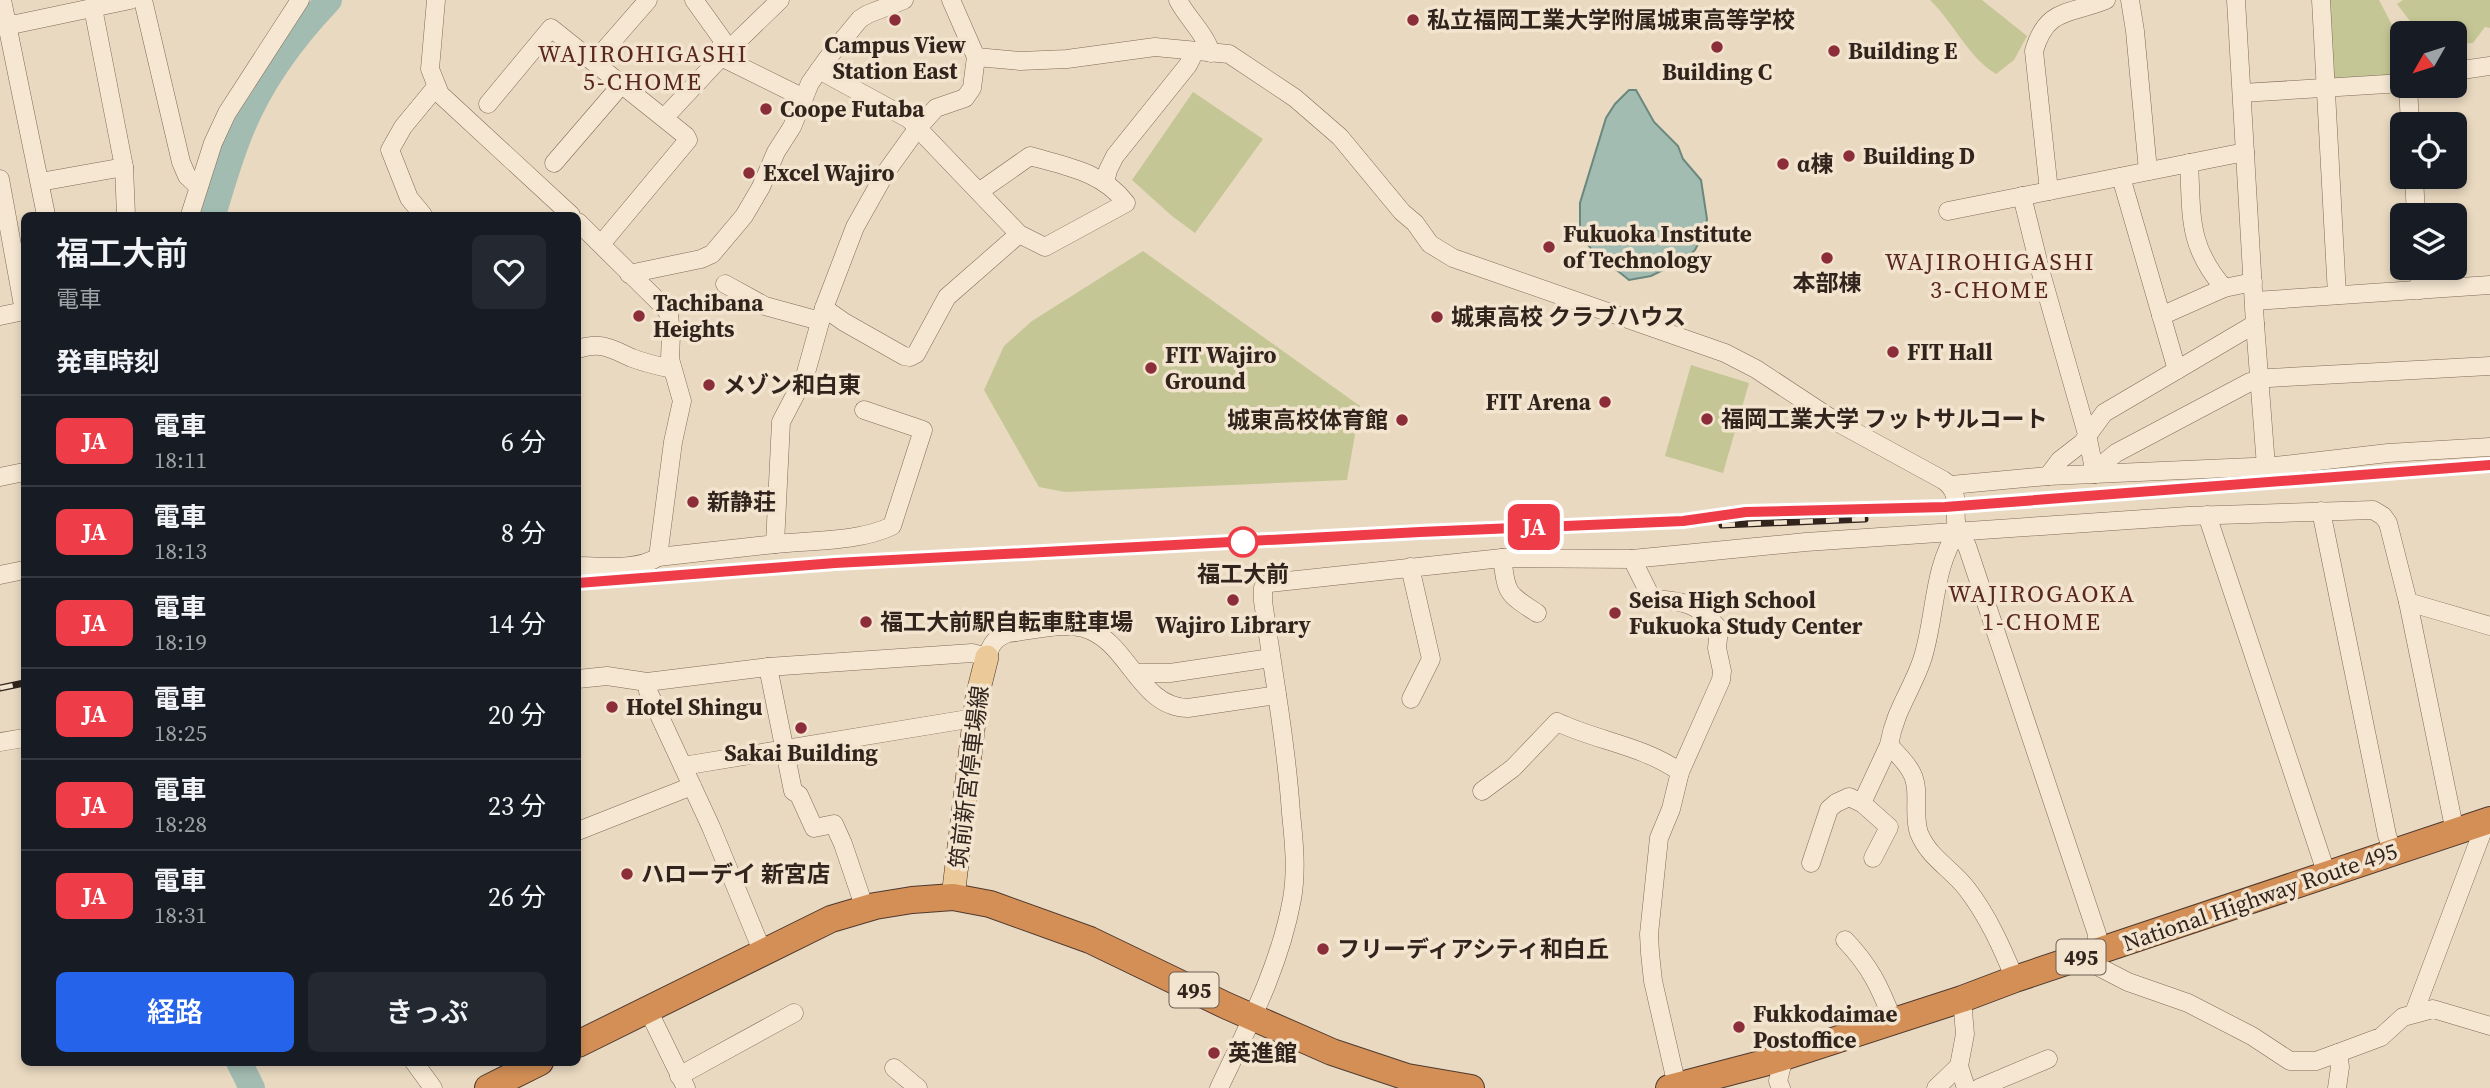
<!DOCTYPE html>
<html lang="ja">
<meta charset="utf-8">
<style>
:root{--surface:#171b24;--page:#242831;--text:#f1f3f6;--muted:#9ea1a6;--line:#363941;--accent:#2563eb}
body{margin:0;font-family:"Source Serif 4","Noto Sans JP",serif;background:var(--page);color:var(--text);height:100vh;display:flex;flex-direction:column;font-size:26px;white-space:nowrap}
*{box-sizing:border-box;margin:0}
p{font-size:23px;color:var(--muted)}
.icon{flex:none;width:38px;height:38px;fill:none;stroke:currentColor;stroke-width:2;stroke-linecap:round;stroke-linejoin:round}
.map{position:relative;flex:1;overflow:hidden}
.details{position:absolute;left:21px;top:212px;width:560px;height:854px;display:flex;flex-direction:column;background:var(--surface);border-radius:10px;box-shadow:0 4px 10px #0003}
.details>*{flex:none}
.badge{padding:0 14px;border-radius:10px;font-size:24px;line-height:46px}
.needle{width:46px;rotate:231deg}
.fabs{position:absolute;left:2390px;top:21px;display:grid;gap:14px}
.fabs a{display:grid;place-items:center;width:77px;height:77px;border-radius:10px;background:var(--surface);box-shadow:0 4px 10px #0003;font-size:35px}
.map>.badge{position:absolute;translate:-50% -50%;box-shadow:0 0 0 4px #fff}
h2{padding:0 35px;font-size:26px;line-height:63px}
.round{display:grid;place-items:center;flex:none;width:74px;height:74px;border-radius:10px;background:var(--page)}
.overview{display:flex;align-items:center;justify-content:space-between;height:119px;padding:0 35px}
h1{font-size:33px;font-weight:600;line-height:52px}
.primary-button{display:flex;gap:14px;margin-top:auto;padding:14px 35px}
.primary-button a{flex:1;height:80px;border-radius:10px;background:var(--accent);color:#fff;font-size:28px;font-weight:600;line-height:80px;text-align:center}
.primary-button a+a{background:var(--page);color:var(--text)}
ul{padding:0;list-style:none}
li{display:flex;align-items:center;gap:21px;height:91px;padding:0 35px;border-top:2px solid var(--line)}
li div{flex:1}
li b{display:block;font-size:26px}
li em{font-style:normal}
li .badge{min-width:77px;font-weight:700;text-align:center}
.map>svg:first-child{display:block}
.green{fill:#c5c695}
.water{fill:#a2bcb2;stroke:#6b887e;stroke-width:2}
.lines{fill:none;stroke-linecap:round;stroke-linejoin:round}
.river{stroke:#a2bcb2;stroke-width:26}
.minor-casing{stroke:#816a59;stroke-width:19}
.major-casing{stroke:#4e392e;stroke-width:24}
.highway-casing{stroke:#4e392e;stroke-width:28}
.minor{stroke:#f5e7d2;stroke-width:18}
.major{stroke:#ebc999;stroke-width:23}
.highway{stroke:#d38f56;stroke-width:26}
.rail-casing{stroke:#31241d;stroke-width:7}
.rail{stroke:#f2e4ce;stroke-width:4.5;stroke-dasharray:13;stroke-linecap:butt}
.line-casing{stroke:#fff;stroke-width:16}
.line{stroke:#ee3d49;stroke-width:10}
.poi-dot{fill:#8b2e39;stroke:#f2e4ce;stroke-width:2.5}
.stop-dot{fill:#fff;stroke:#ee3d49;stroke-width:3.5}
.labels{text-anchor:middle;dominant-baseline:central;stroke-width:7;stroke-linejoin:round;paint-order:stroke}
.shield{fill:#f2e4ce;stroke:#6b5e52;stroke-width:2}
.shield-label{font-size:21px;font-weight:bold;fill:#31241d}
.poi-label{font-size:23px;font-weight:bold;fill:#31241d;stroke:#f2e4ce;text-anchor:start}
.stop-label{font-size:23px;font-weight:bold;fill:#31241d;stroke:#f2e4ce}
.street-label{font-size:23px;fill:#31241d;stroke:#f2e4ce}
.neighbourhood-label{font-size:24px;letter-spacing:2px;fill:#5a2620;stroke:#f2e4ce}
</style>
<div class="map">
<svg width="2490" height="1088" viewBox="0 0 2490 1088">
<rect width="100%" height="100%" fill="#e9d9c0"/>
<g class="green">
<path d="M1930,0H1982L2027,36L2014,60L1996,74C1968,57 1954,23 1930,0Z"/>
<path d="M2325,0H2379L2403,46V79L2330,83Z"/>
<path d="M2403,0H2490V28L2485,27L2473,43L2455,44V33H2419L2397,4Z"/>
<path d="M1193,92L1263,139L1195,233L1172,216L1132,180Z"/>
<path d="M1143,251L1360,406L1347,480L1065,492L1039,487L984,390L1004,346L1032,321Z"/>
<path d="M1691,365L1749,383L1723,473L1665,456Z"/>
</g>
<path class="water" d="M1629,90H1636L1654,122L1678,146L1683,159L1701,180L1707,219L1704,233L1695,250L1685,259L1651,276L1629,280L1592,250L1584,239L1580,230V203L1606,118L1615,104Z"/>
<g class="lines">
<g class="river">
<path d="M213,215C221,188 229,160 240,133C259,84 293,38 329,0"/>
<path d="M239,1062L252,1088"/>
</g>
<g class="minor-casing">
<g id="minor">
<path d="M2,0L46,215"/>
<path d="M143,0L181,162L187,176L198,186"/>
<path d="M436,0L430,69L440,94L571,215"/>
<path d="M780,0L721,57L804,98"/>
<path d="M1178,0C1187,18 1205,33 1211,53"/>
<path d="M2130,0L2135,31L2148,171"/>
<path d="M2236,0L2255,324L2266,466"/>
<path d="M2321,0L2337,295"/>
<path d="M93,8L124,167L126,215"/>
<path d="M0,22L16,24L130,0"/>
<path d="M976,57L1020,61L1067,59L1155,47L1229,54L1295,98L1340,137L1402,212L1415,223L1430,244L1453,258L1725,353L1756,369L1835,421L1943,480C1964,494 1951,511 1958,532C1960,536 1964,542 1967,546L2097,934V966L2128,982L2188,1003L2252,1036L2290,1061H2316L2338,1053L2381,1037L2403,1017L2433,1009L2490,1026"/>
<path d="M594,62L648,0"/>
<path d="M819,70L909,119L1019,234L1045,247L1126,203C1103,172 1065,166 1030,156L980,191"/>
<path d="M2455,71L2490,66"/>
<path d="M2408,86L2410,124"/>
<path d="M2242,93L2403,83"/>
<path d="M488,104L551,28L686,136L688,140L602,243"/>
<path d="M664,118L721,57L722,39L694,0"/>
<path d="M554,163L622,84"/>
<path d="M2189,163C2192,216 2187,245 2224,288"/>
<path d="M2121,177L2177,370"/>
<path d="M2414,177L2416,215"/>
<path d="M0,179L24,311"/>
<path d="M40,182L124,167"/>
<path d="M1105,183L1108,170L1115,156L1188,65L1195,51"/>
<path d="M2049,191L2034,51C2047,7 2069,15 2106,0"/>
<path d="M2022,196L2041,273L2087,434L2095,474"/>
<path d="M1948,211L2245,152"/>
<path d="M190,215L213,143L227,113L300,0"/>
<path d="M423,215L409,198L390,150L403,127L436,87"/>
<path d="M578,222L665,308L669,315L671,334L670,359L682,401L673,442L658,557C637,571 602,566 578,566"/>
<path d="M2419,268L2420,290"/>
<path d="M629,274L701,259L712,254L744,216L761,187L776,152L792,127L810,83L827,59L860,19L868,14L904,0"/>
<path d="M725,284L765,306L820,321"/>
<path d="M2254,301L2490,285"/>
<path d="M824,308L844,322L904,356L910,357L916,354L947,297L1019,234"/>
<path d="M0,316L24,311"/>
<path d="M2161,316L2224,288L2253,282"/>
<path d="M578,349C601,341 612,349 632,358C645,363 658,366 672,369"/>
<path d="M2095,474L2105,462L2116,453L2250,382L2269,378L2490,366"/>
<path d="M2048,476L2060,460L2082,443L2104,413L2255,324"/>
<path d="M0,477L24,472"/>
<path d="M1951,485L2048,476L2275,466L2388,453L2490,447"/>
<path d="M2321,511L2387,835L2393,853"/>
<path d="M2207,515L2327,875"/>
<path d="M1958,531C1932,568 1936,618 1922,660C1911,692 1895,710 1889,745C1896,753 1905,761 1910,770C1922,788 1912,813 1919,833C1929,858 1952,869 1967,889C1988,916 2002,948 2015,979"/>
<path d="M775,544C813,540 858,542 892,526L923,430L864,410"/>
<path d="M658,557L775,544L781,422L805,376L824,308L855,227L886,172L917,129L936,108L965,98L972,88L976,57L951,0"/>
<path d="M1502,558C1507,594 1506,593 1537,613"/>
<path d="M1632,559L1652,599C1684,601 1698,603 1719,629L1717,648L1722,671L1721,680L1680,772L1671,809L1659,838L1649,934L1650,953L1653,981L1677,1086"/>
<path d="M1410,567L1431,659L1411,699"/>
<path d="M0,575L24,570"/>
<path d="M2408,602L2490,626"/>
<path d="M768,667L793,791L799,795L814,828L834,824L843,844L865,909"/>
<path d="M1136,673H1170L1271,658"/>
<path d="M578,679L607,676L647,682L768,667L972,653L987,657C991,644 995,638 1008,633C1031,631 1061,622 1084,628C1129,641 1138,707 1188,708L1277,695"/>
<path d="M647,682L648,691L711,827L763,953"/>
<path d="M0,742L24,738"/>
<path d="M683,766L974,718"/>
<path d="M1482,791L1513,768L1557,722C1597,741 1644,746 1680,772"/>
<path d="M1862,803L1889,827L1873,858"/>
<path d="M578,831L692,786"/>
<path d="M1811,863L1829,809L1836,803L1849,797L1862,803L1889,745"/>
<path d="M1845,940C1870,966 1880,987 1893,1021"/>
<path d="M1962,999L1965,1034L1959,1066L1966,1088"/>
<path d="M648,1010L686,1088"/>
<path d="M2414,1013L2486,822"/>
<path d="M414,1062L433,1088"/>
<path d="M894,1068L918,1088"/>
<path d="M679,1076L794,1013"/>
<path d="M1219,1088C1248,1027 1280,966 1292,899C1297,871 1294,842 1291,813C1286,742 1273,672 1263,601V588L1269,583L1502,558L1632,559L1806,542L2188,516L2373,510L2383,516L2388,523L2408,602L2455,832"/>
<path d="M1781,1088L1778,1081L1784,1057"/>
<path d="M1936,1088L1959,1066"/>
<path d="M1979,1088L2048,1059"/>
<path d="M2337,1088L2340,1067L2338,1053"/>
</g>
</g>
<g class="major-casing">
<path id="major" d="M953,897L977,697L987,657"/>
</g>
<g class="highway-casing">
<g id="highway">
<path d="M578,1044L831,919L875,906L912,900L953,897L990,904L1090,940L1227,1006L1332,1052L1407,1077L1471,1088"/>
<path d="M488,1088L540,1062"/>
<path d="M1669,1088L1768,1062L1962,999L2015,979L2490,820"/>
</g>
</g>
<use href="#minor" class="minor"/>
<use href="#major" class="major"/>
<use href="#highway" class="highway"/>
<g class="rail-casing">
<g id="rail">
<path d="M1722,525L1865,519"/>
<path d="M578,583L835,563L1420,532L1683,521L1746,512L1945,507L2490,465"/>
<path d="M0,688L24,683"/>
</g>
</g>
<use href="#rail" class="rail"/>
</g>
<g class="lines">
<g class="line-casing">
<path id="line" d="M578,583L835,563L1420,532L1683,521L1746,512L1945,507L2490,465"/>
</g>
<use href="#line" class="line"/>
</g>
<g class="poi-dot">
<circle cx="895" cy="20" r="7"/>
<circle cx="1413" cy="20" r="7"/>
<circle cx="1717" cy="47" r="7"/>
<circle cx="1834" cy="51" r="7"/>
<circle cx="766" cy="109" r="7"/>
<circle cx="1849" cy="156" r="7"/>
<circle cx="1783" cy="164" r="7"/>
<circle cx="749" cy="173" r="7"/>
<circle cx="1549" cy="247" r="7"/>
<circle cx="1827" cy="258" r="7"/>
<circle cx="639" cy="316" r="7"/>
<circle cx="1437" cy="317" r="7"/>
<circle cx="1893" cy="352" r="7"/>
<circle cx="1151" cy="368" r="7"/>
<circle cx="709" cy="385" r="7"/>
<circle cx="1605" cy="402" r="7"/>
<circle cx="1707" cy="419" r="7"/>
<circle cx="1402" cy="420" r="7"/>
<circle cx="693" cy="502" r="7"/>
<circle cx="1233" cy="600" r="7"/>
<circle cx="1615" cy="613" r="7"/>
<circle cx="866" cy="622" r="7"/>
<circle cx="612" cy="707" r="7"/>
<circle cx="801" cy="728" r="7"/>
<circle cx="627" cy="874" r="7"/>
<circle cx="1323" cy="949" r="7"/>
<circle cx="1739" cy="1027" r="7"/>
<circle cx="1214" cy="1053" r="7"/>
</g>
<circle class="stop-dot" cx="1243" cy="542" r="14"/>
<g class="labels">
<g class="shield">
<rect x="2056.5" y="939.5" width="49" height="35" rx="5"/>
<rect x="1169.5" y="972.5" width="49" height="35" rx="5"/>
</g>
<g class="shield-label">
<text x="2081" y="957">495</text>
<text x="1194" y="990">495</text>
</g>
<g class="poi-label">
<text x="1427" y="20">私立福岡工業大学附属城東高等学校</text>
<text x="895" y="45" text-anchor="middle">Campus View<tspan x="895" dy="26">Station East</tspan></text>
<text x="1848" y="51">Building E</text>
<text x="1717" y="72" text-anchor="middle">Building C</text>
<text x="780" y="109">Coope Futaba</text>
<text x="1863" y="156">Building D</text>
<text x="1797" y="164">α棟</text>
<text x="763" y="173">Excel Wajiro</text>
<text x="1563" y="234">Fukuoka Institute<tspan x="1563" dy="26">of Technology</tspan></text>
<text x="1827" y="283" text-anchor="middle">本部棟</text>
<text x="653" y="303">Tachibana<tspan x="653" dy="26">Heights</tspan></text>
<text x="1451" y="317">城東高校 クラブハウス</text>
<text x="1907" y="352">FIT Hall</text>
<text x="1165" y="355">FIT Wajiro<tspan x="1165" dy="26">Ground</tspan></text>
<text x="723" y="385">メゾン和白東</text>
<text x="1591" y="402" text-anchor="end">FIT Arena</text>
<text x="1721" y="419">福岡工業大学 フットサルコート</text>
<text x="1388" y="420" text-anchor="end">城東高校体育館</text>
<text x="707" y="502">新静荘</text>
<text x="1629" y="600">Seisa High School<tspan x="1629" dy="26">Fukuoka Study Center</tspan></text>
<text x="880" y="622">福工大前駅自転車駐車場</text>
<text x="1233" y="625" text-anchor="middle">Wajiro Library</text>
<text x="626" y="707">Hotel Shingu</text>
<text x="801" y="753" text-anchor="middle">Sakai Building</text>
<text x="641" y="874">ハローデイ 新宮店</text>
<text x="1337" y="949">フリーディアシティ和白丘</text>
<text x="1753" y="1014">Fukkodaimae<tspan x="1753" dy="26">Postoffice</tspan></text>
<text x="1228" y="1053">英進館</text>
</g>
<g class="stop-label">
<text x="1243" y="574">福工大前</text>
</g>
<g class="street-label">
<text transform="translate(969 777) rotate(-83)">筑前新宮停車場線</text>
<text transform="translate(2260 897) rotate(-19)">National Highway Route 495</text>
</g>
<g class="neighbourhood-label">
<text x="643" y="53">WAJIROHIGASHI<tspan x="643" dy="28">5-CHOME</tspan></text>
<text x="1990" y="261">WAJIROHIGASHI<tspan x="1990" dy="28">3-CHOME</tspan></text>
<text x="2042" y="593">WAJIROGAOKA<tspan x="2042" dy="28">1-CHOME</tspan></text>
</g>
</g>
</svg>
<div class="fabs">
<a><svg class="needle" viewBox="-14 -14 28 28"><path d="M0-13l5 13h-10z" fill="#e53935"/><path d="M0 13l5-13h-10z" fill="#9ea1a6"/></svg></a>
<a><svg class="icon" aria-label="locate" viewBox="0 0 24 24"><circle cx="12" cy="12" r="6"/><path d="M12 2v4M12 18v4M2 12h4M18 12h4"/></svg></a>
<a><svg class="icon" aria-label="layers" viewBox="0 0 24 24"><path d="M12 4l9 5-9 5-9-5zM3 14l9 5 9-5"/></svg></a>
</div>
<b class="badge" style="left:1534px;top:527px;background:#ee3d49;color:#fff">JA</b>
<section class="details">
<div class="overview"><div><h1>福工大前</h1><p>電車</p></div><a class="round"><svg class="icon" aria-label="heart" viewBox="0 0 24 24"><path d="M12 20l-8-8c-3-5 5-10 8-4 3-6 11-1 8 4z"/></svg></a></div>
<h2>発車時刻</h2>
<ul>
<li><span class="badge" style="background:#ee3d49;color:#fff">JA</span><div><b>電車</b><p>18:11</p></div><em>6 分</em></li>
<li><span class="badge" style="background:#ee3d49;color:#fff">JA</span><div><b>電車</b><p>18:13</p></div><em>8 分</em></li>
<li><span class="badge" style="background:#ee3d49;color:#fff">JA</span><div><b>電車</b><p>18:19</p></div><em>14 分</em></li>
<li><span class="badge" style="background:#ee3d49;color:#fff">JA</span><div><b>電車</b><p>18:25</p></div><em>20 分</em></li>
<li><span class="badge" style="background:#ee3d49;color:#fff">JA</span><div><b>電車</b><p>18:28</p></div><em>23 分</em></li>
<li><span class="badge" style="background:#ee3d49;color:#fff">JA</span><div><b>電車</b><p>18:31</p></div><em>26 分</em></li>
</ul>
<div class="primary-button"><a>経路</a><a>きっぷ</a></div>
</section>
</div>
